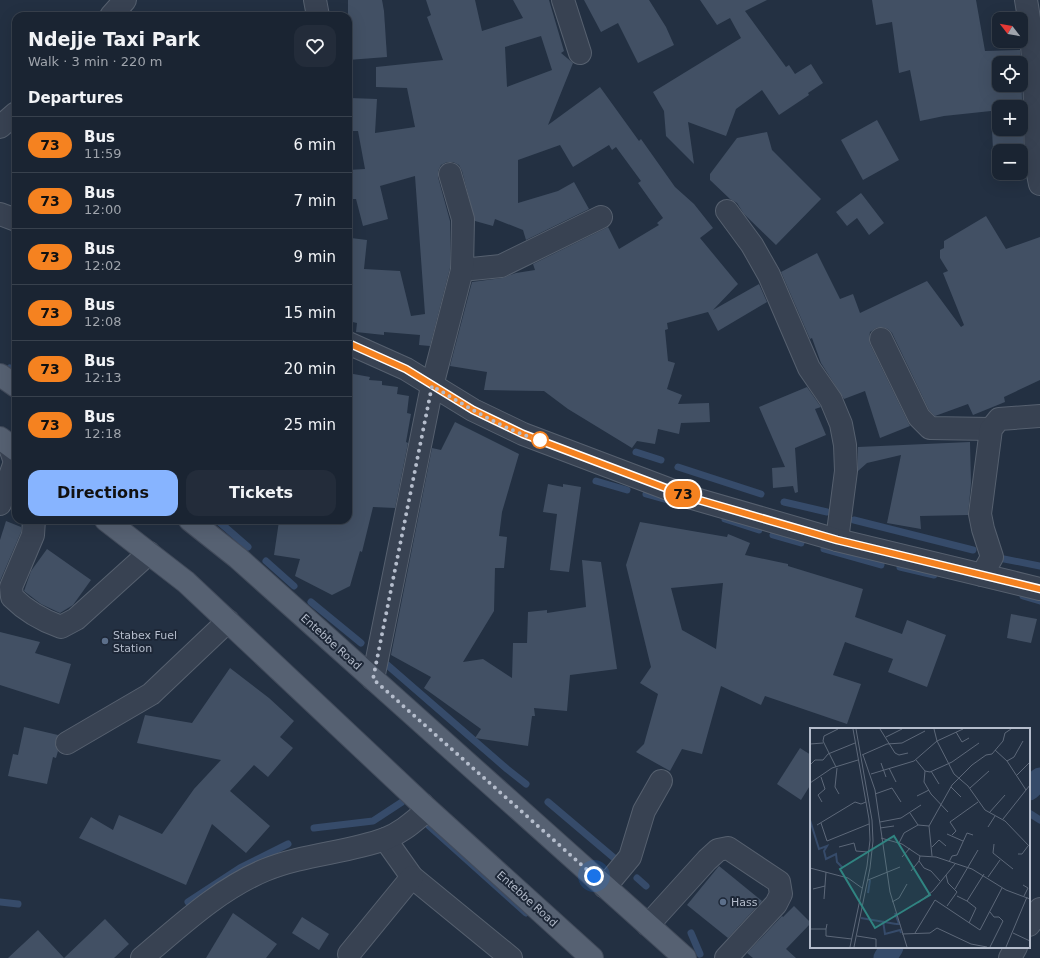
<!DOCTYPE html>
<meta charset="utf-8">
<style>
:root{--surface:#1a2432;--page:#232c3a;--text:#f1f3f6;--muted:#9fa4ac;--line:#38414d;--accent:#87b4ff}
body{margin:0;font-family:"DejaVu Sans",sans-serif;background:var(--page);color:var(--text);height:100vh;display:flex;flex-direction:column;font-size:15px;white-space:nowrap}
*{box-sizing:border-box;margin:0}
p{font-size:13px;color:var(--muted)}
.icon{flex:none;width:22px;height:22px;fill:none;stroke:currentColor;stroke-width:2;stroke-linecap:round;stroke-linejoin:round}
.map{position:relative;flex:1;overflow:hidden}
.panel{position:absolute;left:12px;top:12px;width:340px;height:512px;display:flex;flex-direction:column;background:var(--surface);border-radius:12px;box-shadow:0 4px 16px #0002,0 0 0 1px var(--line)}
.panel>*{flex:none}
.badge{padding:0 8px;border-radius:13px;font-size:14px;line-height:26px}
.needle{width:26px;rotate:301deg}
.buttons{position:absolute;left:992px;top:12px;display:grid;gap:8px}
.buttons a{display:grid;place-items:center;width:36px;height:36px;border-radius:8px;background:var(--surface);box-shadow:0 4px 16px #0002,0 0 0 1px var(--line);font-size:20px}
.you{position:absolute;width:20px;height:20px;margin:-10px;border:3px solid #fff;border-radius:50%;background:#1a73e8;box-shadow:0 0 0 6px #1a73e833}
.map>.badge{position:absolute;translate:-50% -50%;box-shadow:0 0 0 2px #fff}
h2{padding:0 16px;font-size:15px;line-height:36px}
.round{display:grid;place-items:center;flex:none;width:42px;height:42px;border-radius:12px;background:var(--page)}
.headline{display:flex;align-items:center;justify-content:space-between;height:68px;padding:0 16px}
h1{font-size:19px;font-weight:700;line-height:30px}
.primary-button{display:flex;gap:8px;margin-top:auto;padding:8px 16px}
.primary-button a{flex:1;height:46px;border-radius:12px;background:var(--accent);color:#111;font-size:16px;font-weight:700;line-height:46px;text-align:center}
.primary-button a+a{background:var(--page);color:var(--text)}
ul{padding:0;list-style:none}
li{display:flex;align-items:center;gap:12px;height:56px;padding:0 16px;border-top:1px solid var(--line)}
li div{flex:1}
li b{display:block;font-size:15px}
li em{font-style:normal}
li .badge{min-width:44px;font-weight:700;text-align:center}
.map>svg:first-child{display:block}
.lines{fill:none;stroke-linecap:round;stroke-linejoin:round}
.stream{stroke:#364b6a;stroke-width:7}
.canal{stroke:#364b6a;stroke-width:23}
.building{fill:#425064;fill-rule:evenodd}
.minor-casing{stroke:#56606f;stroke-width:24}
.major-casing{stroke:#424b5b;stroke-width:24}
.minor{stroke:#384252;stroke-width:22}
.major{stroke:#566172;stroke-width:22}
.line-casing{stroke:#fff;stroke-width:9}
.line{stroke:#f58220;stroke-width:6}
.walk{stroke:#b5bdcc;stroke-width:4;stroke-dasharray:0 7.2}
.stop-dot{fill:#fff;stroke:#f58220;stroke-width:2}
.service-dot{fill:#5c6f8a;stroke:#1d2737;stroke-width:1.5}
.labels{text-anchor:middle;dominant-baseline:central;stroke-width:4;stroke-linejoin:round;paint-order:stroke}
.poi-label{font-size:11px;fill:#b5bdcc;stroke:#1d2737;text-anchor:start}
.street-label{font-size:11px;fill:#b5bdcc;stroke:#1d2737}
.inset-river{fill:none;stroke:#364b6a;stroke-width:2}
.inset-road{fill:none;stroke:#5d6879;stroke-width:1}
.view{fill:#308481;fill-opacity:0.15;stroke:#308481;stroke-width:2}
.inset-edge{fill:none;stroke:#b5bdcc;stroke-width:2}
</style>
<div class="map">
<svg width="1040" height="958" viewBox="0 0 1040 958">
<rect width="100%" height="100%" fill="#233042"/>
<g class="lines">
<g class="stream">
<path d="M10,368L16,371"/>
<path d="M636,452L661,460"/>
<path d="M678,467L761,494"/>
<path d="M596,481L627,490"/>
<path d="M646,494L671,501"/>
<path d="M784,502L827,512"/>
<path d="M725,519L759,530"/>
<path d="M217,520L248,547"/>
<path d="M854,520L973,550"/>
<path d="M773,535L801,543"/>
<path d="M824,549L881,565"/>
<path d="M994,557L1040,566"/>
<path d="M266,561L294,586"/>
<path d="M900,567L934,575"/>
<path d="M1023,596L1040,601"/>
<path d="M311,602L361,643"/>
<path d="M385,663L507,769L526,784"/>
<path d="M548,802L620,863"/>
<path d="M1029,813L1040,820"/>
<path d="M429,826L526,913"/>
<path d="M314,828L373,821L402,802"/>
<path d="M637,878L646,886"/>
<path d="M0,902L18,904"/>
<path d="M188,902L240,868L288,844"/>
<path d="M691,933L700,954"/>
</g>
<g class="canal">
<path d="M1029,789L1040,779"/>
<path d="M885,958L892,947"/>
</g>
</g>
<g class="building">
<path d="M348,0H382L384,11L387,57L348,60Z"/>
<path d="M426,0H475L482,31L523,18L513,0H549L564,51L561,53L573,63L548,125L600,87L639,141L641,139L675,187L694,204L713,228L700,238L738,284L713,310L759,284L767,302L718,331L708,312L667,323L668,329L665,330L668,361L675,363L667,389L682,395L678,404L709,403L710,422L681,423L679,434L658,429L655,444L637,441L632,448L568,409L544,391L484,390L487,372L450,366L472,282L502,278L516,273L535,270L533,264L608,227L619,249L659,225L657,223L663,218L638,183L641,181L616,147L612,150L609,145L573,167L560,145L518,160V203L558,191L574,182L589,209L526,240L523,230L495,219L493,226L475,221L462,171L459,165L453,162H447L441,165L438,171V177L450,221V268L430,346L419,345L420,335L384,332V335L356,332L357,323L348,321V264L351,238L367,240L364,269L400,271L411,316L425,314L415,176L380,186L388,219L363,226L356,199H348V170L365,169L358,131H350V98L377,99L375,133L415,127L407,88L376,87V67L443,60L427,17L431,15ZM541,36L552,70L507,87L505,47Z"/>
<path d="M584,0H649L666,27L674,45L638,63L618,23L601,32Z"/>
<path d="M700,0H767L745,11L786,67L789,65L795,74L811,64L823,83L808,93L809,95L779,115L762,90L736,109L726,136L688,122L694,164L666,136L664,111L653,92L741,38L730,18L717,25Z"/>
<path d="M872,0H976L985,51L1020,50L1021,63H999V85H1021V66L1024,167L1021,168V151H999V169H994L991,111L944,116L920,121L910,70L899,73L892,22L876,25ZM999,107H1021V129H999Z"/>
<path d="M877,120L899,160L863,180L841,140Z"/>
<path d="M767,132L772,150L821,199L776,245L744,214L737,203L730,199L710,180V174L737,138Z"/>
<path d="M861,193L884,223L869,235L857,218L847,226L836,212Z"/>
<path d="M986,216L1006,249L1040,237V380L1004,397L1005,402L973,415L968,404L935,416L929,410L892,333L888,329L882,327L876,328L870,332L869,339L870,344L910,426L880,438L865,391L844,399L821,363L812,338L810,339L781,272L817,253L840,299L853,294L860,313L927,281L961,327L964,325L943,273L948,271L940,258V250L944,248V241Z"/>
<path d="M348,373L370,377L369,380L382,381V385L398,387L397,394L409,396L407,413L411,414L406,442L408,443L395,508L373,507L362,552L360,551L350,586L332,595L295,576L300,559L274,555L279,521L303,525L304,520H348Z"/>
<path d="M807,387L821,407L815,409L826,435L795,448L798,492L795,493L793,486L773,488L772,468L785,467L759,407Z"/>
<path d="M455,422L519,454L502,512L499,536L507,537L504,568H495L494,611L463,662L483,659L512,678L513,643H527L528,612L547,610V613L586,607L582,560L601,562L617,669L570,675L567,711L534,708L535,716H532L528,746L475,738L481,729L424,688L431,677L391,655L432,448L441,450Z"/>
<path d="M970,442L971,483L968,515L920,516L921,529L887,523L901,455L867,463L858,471V447Z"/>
<path d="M548,484L563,487V484L581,487L569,572L550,570L557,514L543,512Z"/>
<path d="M6,521L21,527V532L0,581V540Z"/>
<path d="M640,522L727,537L728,534L750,543L745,555L788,564V566L863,589L855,617L902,634L907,620L946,635L927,687L888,672L893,659L845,642L833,675L861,684L847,724L765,696L761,705L721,686L702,754L682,749L670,771L636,752L644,744L658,694L640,683L651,667L626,565ZM723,583L716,649L682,630L671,588Z"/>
<path d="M47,549L91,580L73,605L60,613L41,604L24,591L31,571Z"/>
<path d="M1011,614L1037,619L1031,643L1007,638Z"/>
<path d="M0,632L40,642L35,653L71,664L59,704L0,685Z"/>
<path d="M230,668L269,698L294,721L280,737L293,748L268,777L254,765L230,791L270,826L246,853L212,824L186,885L79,838L91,817L113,830L119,815L162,834L194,789L221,760L137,743L145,715L192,723Z"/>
<path d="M24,727L58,735L55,743L58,751L56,758L53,757L47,784L8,776L13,754L18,755Z"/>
<path d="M800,748L811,755V784L801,800L777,784Z"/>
<path d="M719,866L762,901L728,938L687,905Z"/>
<path d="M794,906L811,923L786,949L796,958H753L747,953L782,916L783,917Z"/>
<path d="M233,913L277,944L266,958H206Z"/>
<path d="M302,917L329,934L319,950L292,933Z"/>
<path d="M105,919L129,944L114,958H8L38,930L64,958Z"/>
</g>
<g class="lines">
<g class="minor-casing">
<g id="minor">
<path d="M315,0L318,16"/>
<path d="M563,0L580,53"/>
<path d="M1026,0C1033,39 1035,80 1035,120C1036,143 1034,160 1040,184"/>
<path d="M111,16L125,0"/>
<path d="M0,127L16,113"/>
<path d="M727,211L752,245L769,275L809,368L831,400L841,424L845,445L846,471L837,540"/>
<path d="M0,214L16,220"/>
<path d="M462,270L501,266L601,217"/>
<path d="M881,339L919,417L930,428L991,429"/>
<path d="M348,343L406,369L473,410L523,434L692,498L837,540L1040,589"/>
<path d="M0,504L15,462L9,445"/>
<path d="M34,520L33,535L11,587L12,597C25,610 44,621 61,627L76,619L149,553"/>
<path d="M982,575L992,557L983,529L980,514L991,429L999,419L1040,416"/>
<path d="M373,679L432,386L462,270L463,219L450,174"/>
<path d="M67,743L151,694L228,621"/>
<path d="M385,839L412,877L511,958"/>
<path d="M605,887L630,857L644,811L661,781"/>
<path d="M648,925L707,860L718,850L728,848L779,882L781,894L776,904L726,958"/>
<path d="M1029,925L1040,909"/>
<path d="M349,954L412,877"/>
<path d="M142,958C180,926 219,889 265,870C304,854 346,853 385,839C401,833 413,822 425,812L422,804"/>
<path d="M1010,958L1016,947"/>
</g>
</g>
<g class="major-casing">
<g id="major">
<path d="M0,375L16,386"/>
<path d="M0,438L16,450"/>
<path d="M106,520L186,582L422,804L592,958"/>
<path d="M190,520L238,558L685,958"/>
</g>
</g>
<use href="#minor" class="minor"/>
<use href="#major" class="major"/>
</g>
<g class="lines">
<g class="line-casing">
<path id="line" d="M348,343L406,369L473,410L523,434L692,498L837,540L1040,589"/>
</g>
<use href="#line" class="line"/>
<path class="walk" d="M540,440C505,431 463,404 432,386L373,679L594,876"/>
</g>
<circle class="stop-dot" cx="540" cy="440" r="8"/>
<g class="service-dot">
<circle cx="105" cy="641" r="4"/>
<circle cx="723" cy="902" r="4"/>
</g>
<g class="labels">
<g class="poi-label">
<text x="113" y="635">Stabex Fuel<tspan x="113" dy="13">Station</tspan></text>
<text x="731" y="902">Hass</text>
</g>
<g class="street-label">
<text transform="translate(331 642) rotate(42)">Entebbe Road</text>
<text transform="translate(527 899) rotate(42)">Entebbe Road</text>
</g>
</g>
<g transform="translate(810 728)">
<rect width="220" height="220" fill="#233042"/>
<path class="inset-river" d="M0,92L9,121L17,118L14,123L16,131L26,126L27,134L33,140M58,165L60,152M85,185L89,196H86M51,190L86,196M73,193L75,206L90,202L91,205"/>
<path class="inset-road" d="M70,1L85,25L89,27L98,25M124,1L127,13L144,46L158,58L175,82L195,93L220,119M146,4L152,14L159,10M76,9L92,1M0,16L13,15M185,22L197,33L216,62M52,27L77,16L92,15L115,3M53,27L65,62L80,164L97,219M106,32L115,43L120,44L142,34L169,15M197,33L204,29L213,13M71,35L76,49M0,37L5,32H13L18,26L45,15M26,39L13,13L14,8L28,1M27,40L25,59L29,66M79,40L86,54M115,43L114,54L121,66L138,84M121,43L129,56M61,46L104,33L127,13L153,1M206,48L220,34M11,49L15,61L8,67L12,74M0,55L22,40L48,32M141,59L151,69M160,60L179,43M65,66L82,60L91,74M107,68L119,62M100,85L108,97L119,98M179,85L195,67M193,91L220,57M70,94L91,90L111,77M11,95L17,113L59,96M7,97L45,74L51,76L56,74M178,99L185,88M70,100L84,98M137,106L153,113M142,107L146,103L140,94L168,74M71,110L92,116L110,128L126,129L162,141L196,162L220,171M89,115L94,105L108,97M184,116L183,125L203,141M29,119L44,115L46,123L58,124M122,119L129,112L136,118M208,126H212L218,118M110,128L109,133L114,140L121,143L130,153M122,128L119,98L142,57L162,37L176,27L182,26L193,13L195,5L201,1M92,129L100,120M139,134L142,128L147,127L157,105L163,107M0,140L38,150L52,160M101,143L109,133M136,147L138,155L147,164L137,178M178,149L190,132M58,152L90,139M213,157L218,160L214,168M3,161L15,158M145,161L168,122M147,168L157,173L174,146M14,171L16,144M157,173L166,180L159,195M82,174L89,170L97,156M108,175L123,163L145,136M180,184L184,189H189L193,193L180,219M0,201H16L17,196M16,201V208L42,211M105,205L125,172L170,202L192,160M203,205L220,213M92,206L120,205L127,200L161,216L177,219M47,208L66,211V219M40,219L57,138L60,112L59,91L43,1M44,219L60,140L63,113L62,92L46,1M196,219L217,169"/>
<path class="view" d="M84,108L120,167L65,200L30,141Z"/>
<rect width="220" height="220" class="inset-edge"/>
</g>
</svg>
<div class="buttons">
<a><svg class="needle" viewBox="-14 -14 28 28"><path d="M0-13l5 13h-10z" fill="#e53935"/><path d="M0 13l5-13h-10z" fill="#9fa4ac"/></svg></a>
<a><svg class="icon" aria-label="locate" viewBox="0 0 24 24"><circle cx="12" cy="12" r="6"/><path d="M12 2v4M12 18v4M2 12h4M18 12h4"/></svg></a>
<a>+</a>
<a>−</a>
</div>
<div class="you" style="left:594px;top:876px"></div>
<b class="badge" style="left:683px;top:494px;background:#f58220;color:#111">73</b>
<section class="panel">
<div class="headline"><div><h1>Ndejje Taxi Park</h1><p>Walk · 3 min · 220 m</p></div><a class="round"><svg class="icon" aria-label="heart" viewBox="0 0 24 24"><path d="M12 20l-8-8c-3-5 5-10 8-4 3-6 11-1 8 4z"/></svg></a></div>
<h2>Departures</h2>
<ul>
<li><span class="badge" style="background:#f58220;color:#111">73</span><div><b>Bus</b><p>11:59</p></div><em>6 min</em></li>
<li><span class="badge" style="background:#f58220;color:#111">73</span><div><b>Bus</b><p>12:00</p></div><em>7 min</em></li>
<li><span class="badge" style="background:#f58220;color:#111">73</span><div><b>Bus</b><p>12:02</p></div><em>9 min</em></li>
<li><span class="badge" style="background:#f58220;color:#111">73</span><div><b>Bus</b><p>12:08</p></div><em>15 min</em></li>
<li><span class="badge" style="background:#f58220;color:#111">73</span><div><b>Bus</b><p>12:13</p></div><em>20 min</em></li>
<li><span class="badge" style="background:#f58220;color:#111">73</span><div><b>Bus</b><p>12:18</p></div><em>25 min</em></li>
</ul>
<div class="primary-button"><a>Directions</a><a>Tickets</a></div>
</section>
</div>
